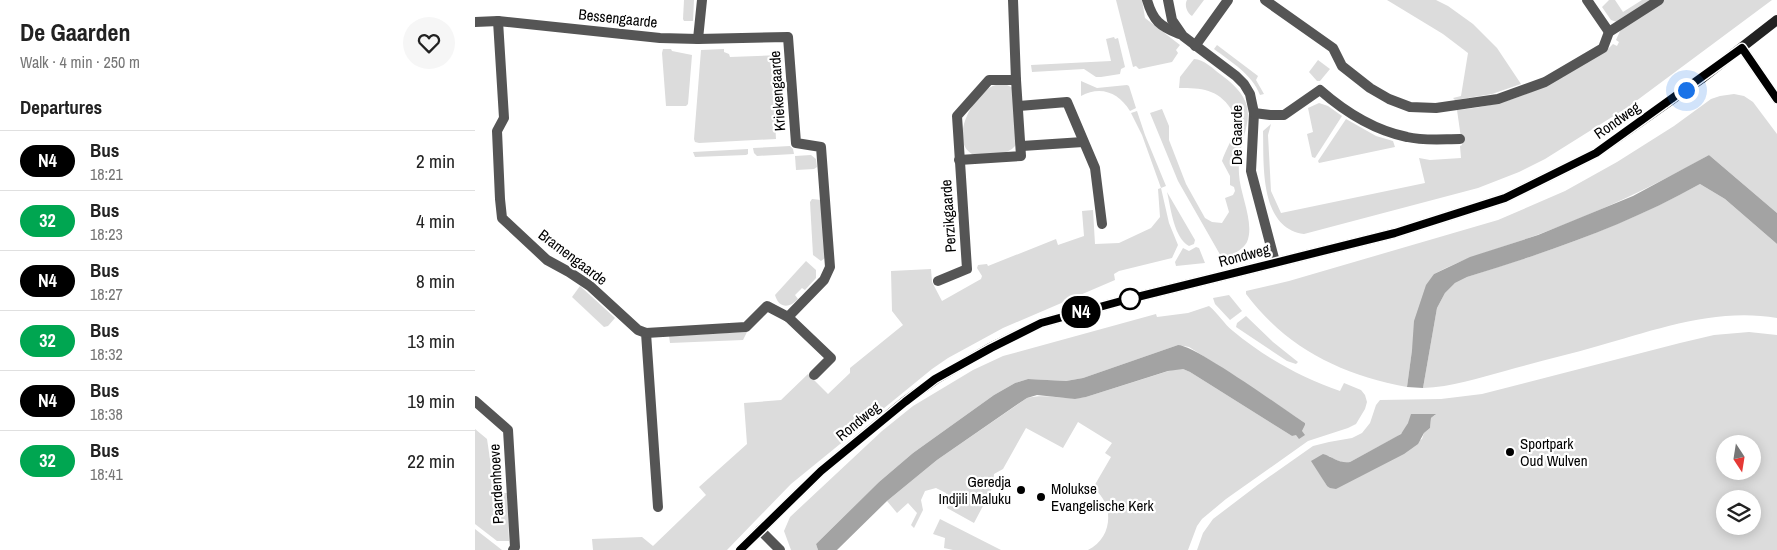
<!DOCTYPE html>
<meta charset="utf-8">
<style>
:root{--surface:#fff;--page:#f6f6f6;--text:#222;--muted:#767676;--line:#e0e0e0}
body{margin:0;font-family:"Archivo Narrow",sans-serif;background:var(--page);color:var(--text);height:100vh;display:flex;flex-direction:column;font-size:19px;white-space:nowrap}
*{box-sizing:border-box;margin:0}
p{font-size:16px;color:var(--muted)}
.icon{flex:none;width:28px;height:28px;fill:none;stroke:currentColor;stroke-width:2;stroke-linecap:round;stroke-linejoin:round}
.map{position:relative;flex:1;overflow:hidden}
.details{display:flex;flex-direction:column;background:var(--surface);width:475px}
.details>*{flex:none}
.badge{padding:0 10px;border-radius:16px;font-size:18px;line-height:32px}
.needle{width:32px;rotate:168deg}
.tools{position:absolute;left:1241px;top:435px;display:grid;gap:10px}
.tools a{display:grid;place-items:center;width:45px;height:45px;border-radius:50%;background:var(--surface);box-shadow:0 2px 12px #0003;font-size:25px}
.you{position:absolute;width:25px;height:25px;margin:-12px;border:4px solid #fff;border-radius:50%;background:#1a73e8;box-shadow:0 0 0 8px #1a73e833}
.map>.badge{position:absolute;translate:-50% -50%;box-shadow:0 0 0 2px #fff}
h2{padding:0 20px;font-size:19px;line-height:45px}
.round{display:grid;place-items:center;flex:none;width:52px;height:52px;border-radius:26px;background:var(--page)}
.overview{display:flex;align-items:center;justify-content:space-between;height:85px;padding:0 20px}
h1{font-size:24px;font-weight:800;line-height:38px}
ul{padding:0;list-style:none}
li{display:flex;align-items:center;gap:15px;height:60px;padding:0 20px;border-top:1px solid var(--line)}
li div{flex:1}
li b{display:block;font-size:19px}
li em{font-style:normal}
li .badge{min-width:55px;font-weight:700;text-align:center}
main{display:flex;flex:1;min-height:0}
.map>svg:first-child{display:block}
.green{fill:#dcdcdc;fill-rule:evenodd}
.water{fill:#a3a3a3}
.lines{fill:none;stroke-linecap:round;stroke-linejoin:round}
.street{stroke:#555;stroke-width:10}
.secondary{stroke:#222;stroke-width:10}
.line-casing{stroke:#fff;stroke-width:11}
.line{stroke:#000;stroke-width:8}
.walk{stroke:#000;stroke-width:5;stroke-dasharray:0 9}
.stop-dot{fill:#fff;stroke:#000;stroke-width:2.5}
.poi-dot{fill:#000;stroke:#fff;stroke-width:2}
.labels{text-anchor:middle;dominant-baseline:central;stroke-width:4.5;stroke-linejoin:round;paint-order:stroke}
.street-label{font-size:15px;fill:#000;stroke:#fff}
.poi-label{font-size:15px;fill:#000;stroke:#fff;text-anchor:start}
</style>
<main>
<section class="details">
<div class="overview"><div><h1>De Gaarden</h1><p>Walk · 4 min · 250 m</p></div><a class="round"><svg class="icon" aria-label="heart" viewBox="0 0 24 24"><path d="M12 20l-8-8c-3-5 5-10 8-4 3-6 11-1 8 4z"/></svg></a></div>
<h2>Departures</h2>
<ul>
<li><span class="badge" style="background:#000;color:#fff">N4</span><div><b>Bus</b><p>18:21</p></div><em>2 min</em></li>
<li><span class="badge" style="background:#00a651;color:#fff">32</span><div><b>Bus</b><p>18:23</p></div><em>4 min</em></li>
<li><span class="badge" style="background:#000;color:#fff">N4</span><div><b>Bus</b><p>18:27</p></div><em>8 min</em></li>
<li><span class="badge" style="background:#00a651;color:#fff">32</span><div><b>Bus</b><p>18:32</p></div><em>13 min</em></li>
<li><span class="badge" style="background:#000;color:#fff">N4</span><div><b>Bus</b><p>18:38</p></div><em>19 min</em></li>
<li><span class="badge" style="background:#00a651;color:#fff">32</span><div><b>Bus</b><p>18:41</p></div><em>22 min</em></li>
</ul>
</section>
<div class="map">
<svg width="1302" height="550" viewBox="0 0 1302 550">
<rect width="100%" height="100%" fill="#fff"/>
<g class="green">
<path d="M209,0H219L218,21H209L208,19Z"/>
<path d="M641,0H667L670,18L705,45L701,50L703,53L697,62L664,69L661,66L658,67Z"/>
<path d="M712,0H729L717,16C712,13 709,5 712,0Z"/>
<path d="M912,0H961L973,6L998,24L1022,48L1046,84L1017,94L980,100L978,98L986,96L993,53L968,34Z"/>
<path d="M1134,0H1140L1148,12L1167,0H1176L1142,22L1136,20L1127,7Z"/>
<path d="M1189,0H1297L1153,107L1070,159L1044,172L1003,188L829,234C784,228 789,164 788,131L796,124L793,135L796,191L806,213L950,183L944,158L955,160L986,158L985,146L987,145L982,110C1045,104 1082,82 1134,48L1138,44L1142,46L1144,42L1141,40L1145,31L1149,27Z"/>
<path d="M639,37L640,39L643,38L650,67L646,69L645,74L626,77H621L609,69L557,72L556,65L636,61L631,39Z"/>
<path d="M742,45L783,76L781,80L789,94L785,95C777,74 756,62 739,49Z"/>
<path d="M188,49H196L197,51L217,55L213,104L211,106H191L187,53Z"/>
<path d="M249,49V52L254,54L255,57L306,55L308,86L298,88L301,139L224,143L220,142L219,139L226,50Z"/>
<path d="M719,59C729,59 738,69 745,74C796,111 761,128 764,174C765,195 780,223 772,242C767,251 757,255 747,258L703,181L675,113L687,109L694,126V140L711,184L730,218L737,222L747,223L754,212L750,198L758,195L760,191L759,187L755,185V176L747,161C750,151 759,136 761,128C762,121 759,114 756,109C743,89 726,88 704,88L705,77Z"/>
<path d="M843,60L855,69L845,81H842L834,72Z"/>
<path d="M606,81L622,88L652,85L654,86L661,108L655,111C644,93 626,85 606,96Z"/>
<path d="M521,85H532L538,88L542,143C535,157 510,156 497,154C472,139 501,89 521,85Z"/>
<path d="M1259,94L1269,96L1278,102L1302,134V213L1234,155C1179,186 1122,213 1062,235C1027,248 992,256 959,274L937,350L932,387C865,374 813,349 771,294V291L814,281L1023,220L1090,191L1142,162L1199,126L1236,99L1245,96Z"/>
<path d="M844,103L853,106L867,116L840,158L837,157L832,134L838,132L833,108Z"/>
<path d="M662,111L670,135L691,186L686,188L694,223L703,245L697,258L644,271L639,274L640,280L528,328L473,358L457,369L316,484L252,550H118L117,539L167,537L178,546L231,495L224,487L272,444L269,403L306,400L333,374L353,394L375,373V368L428,325L417,311L416,271L456,269L457,282L467,301L506,279L507,276L502,268L503,265L512,264L513,266L581,239L583,245L609,236L607,211L618,210L620,244L644,243L676,228L685,217L683,189L686,188L667,135L656,113Z"/>
<path d="M871,119L901,136L918,141L920,147L844,163L843,161Z"/>
<path d="M315,146L318,149L319,154L282,156L279,153L278,148Z"/>
<path d="M273,149V154L271,155L220,157L218,152Z"/>
<path d="M336,155L341,159L342,167L339,169L321,170L320,156Z"/>
<path d="M1225,184L1250,199L1302,244V318C1242,307 1179,330 1123,346C1092,355 1061,362 1030,371C1003,378 977,387 948,388L962,308L970,293L980,283L992,277C1073,252 1151,225 1225,184Z"/>
<path d="M692,192L720,240L719,244L714,246C699,238 696,209 692,192Z"/>
<path d="M337,199L346,200L350,258L346,261L338,255L335,202Z"/>
<path d="M721,247L724,248L730,263L701,266L700,262L708,248L714,251Z"/>
<path d="M331,261L341,270V278L330,290L327,288L320,295L323,299C315,308 304,309 300,295Z"/>
<path d="M105,286L140,318L133,326L129,327L97,297Z"/>
<path d="M754,295L767,311L755,320L740,304L738,298Z"/>
<path d="M734,306C743,313 749,324 758,331C789,357 827,378 865,391L869,383L886,390L890,395L892,402L890,409L881,424L873,428L833,441L751,499L727,519L722,526L713,550H613C638,538 640,504 618,488L636,457L630,453L637,443L603,422L588,448L551,428L528,469L519,474L518,483L519,485L499,523L472,508L473,504L471,493L461,488L450,491L446,500L448,510L439,528L436,525L442,513L433,503L422,513L412,501L462,460L552,398C572,393 591,401 611,397L700,369H708L715,372L817,436L827,431L830,425V423L733,359L714,347L703,345L608,378L591,381L553,379L540,383L519,395L438,453L404,482L341,544L343,550H316L309,531L315,517L407,431L438,406L498,370L528,356L681,314L682,317L713,313Z"/>
<path d="M771,316L798,342L823,362L821,364L812,361L761,327L762,323Z"/>
<path d="M272,332L268,340L195,343L194,336Z"/>
<path d="M1274,332L1302,335V550H722L728,533L738,519L784,484L838,446L854,442L877,438L887,433L895,423L901,405L905,400L966,399L1007,394L1205,343L1239,335ZM960,415L956,418L955,428L949,433L947,439L852,486L837,461L854,456C861,460 867,464 875,462L923,436L929,431L933,423ZM1250,444H1278V471H1250ZM1250,499H1278V526H1250Z"/>
<path d="M0,429L12,439L16,466L26,468L28,493H32L34,541H22L0,524Z"/>
<path d="M465,519L526,550H478L469,548L470,538L458,534Z"/>
<path d="M0,529L27,550H0Z"/>
</g>
<g class="water">
<path d="M1234,155L1302,213V244L1250,199L1225,184C1150,226 1073,252 992,277L980,283L970,293L962,308L948,388L932,387L937,350L939,321L951,285L959,274L995,257L1063,235L1158,196Z"/>
<path d="M703,345C720,345 810,410 830,423V425L827,431L830,435L824,439L821,435L817,436L715,372L708,369L693,371L611,397L600,399L562,395L552,398L540,406L462,460L412,501L362,550H343L341,544L404,482L438,453L519,395L540,383L553,379L591,381L608,378Z"/>
<path d="M936,414H961L956,418L955,428L949,433L943,444L929,454L861,489L855,488L852,486L836,461L848,454C858,457 865,464 875,462L926,434L933,423Z"/>
</g>
<g class="lines">
<g class="street">
<path d="M672,0C678,21 685,26 704,34"/>
<path d="M693,0L697,20L708,36L761,76L769,84L775,94L779,113L776,171L800,262"/>
<path d="M790,0L858,48L867,66L895,88L914,99L935,107L961,108L1023,99L1070,82L1128,48L1134,32L1184,0"/>
<path d="M1112,0L1134,32"/>
<path d="M23,21L29,118L22,131L25,199L27,218L72,260L94,272L115,286L163,330L171,333L183,507"/>
<path d="M0,22L23,21L185,38L223,39L313,37L321,143L346,147L355,267L349,280L313,317L292,306L271,327L171,333"/>
<path d="M223,39L227,0"/>
<path d="M720,46L753,0"/>
<path d="M544,106L592,102L620,168L627,224"/>
<path d="M779,113L795,115H809L845,90C870,112 898,130 932,137C949,141 968,139 985,139"/>
<path d="M547,146L608,142"/>
<path d="M484,160L546,156L541,80"/>
<path d="M463,281L492,269L482,116L514,80H541L538,0"/>
<path d="M313,317L356,358L339,375"/>
<path d="M0,401L33,430L40,547L38,550"/>
<path d="M285,530L305,550"/>
</g>
<g class="secondary">
<path d="M1267,48L1302,99"/>
<path d="M265,550L346,471L429,402L461,379L515,348L566,323L650,300L920,233L1030,198L1121,153L1226,79L1302,20"/>
</g>
</g>
<g class="lines">
<g class="line-casing">
<path id="line" d="M265,550L346,471L430,402L460,379L516,348L566,323L650,300L920,233L1030,198L1121,153L1267,48L1302,99"/>
</g>
<use href="#line" class="line"/>
<path class="walk" d="M655,299L650,300L920,233L1030,198L1121,153L1211,90"/>
</g>
<circle class="stop-dot" cx="655" cy="299" r="10"/>
<g class="poi-dot">
<circle cx="1035" cy="452" r="5"/>
<circle cx="546" cy="490" r="5"/>
<circle cx="566" cy="497" r="5"/>
</g>
<g class="labels">
<g class="street-label">
<text transform="translate(143 18) rotate(6)">Bessengaarde</text>
<text transform="translate(302 91) rotate(-94)">Kriekengaarde</text>
<text transform="translate(1142 120) rotate(-35)">Rondweg</text>
<text transform="translate(761 135) rotate(-90)">De Gaarde</text>
<text transform="translate(473 216) rotate(-94)">Perzikgaarde</text>
<text transform="translate(769 255) rotate(-15)">Rondweg</text>
<text transform="translate(98 257) rotate(37)">Bramengaarde</text>
<text transform="translate(383 421) rotate(-39)">Rondweg</text>
<text transform="translate(21 484) rotate(-93)">Paardenhoeve</text>
</g>
<g class="poi-label">
<text x="1045" y="443">Sportpark<tspan x="1045" dy="17">Oud Wulven</tspan></text>
<text x="536" y="481" text-anchor="end">Geredja<tspan x="536" dy="17">Indjili Maluku</tspan></text>
<text x="576" y="488">Molukse<tspan x="576" dy="17">Evangelische Kerk</tspan></text>
</g>
</g>
</svg>
<div class="tools">
<a><svg class="needle" viewBox="-14 -14 28 28"><path d="M0-13l5 13h-10z" fill="#e53935"/><path d="M0 13l5-13h-10z" fill="#767676"/></svg></a>
<a><svg class="icon" aria-label="layers" viewBox="0 0 24 24"><path d="M12 4l9 5-9 5-9-5zM3 14l9 5 9-5"/></svg></a>
</div>
<div class="you" style="left:1211px;top:90px"></div>
<b class="badge" style="left:606px;top:312px;background:#000;color:#fff">N4</b>
</div>
</main>
